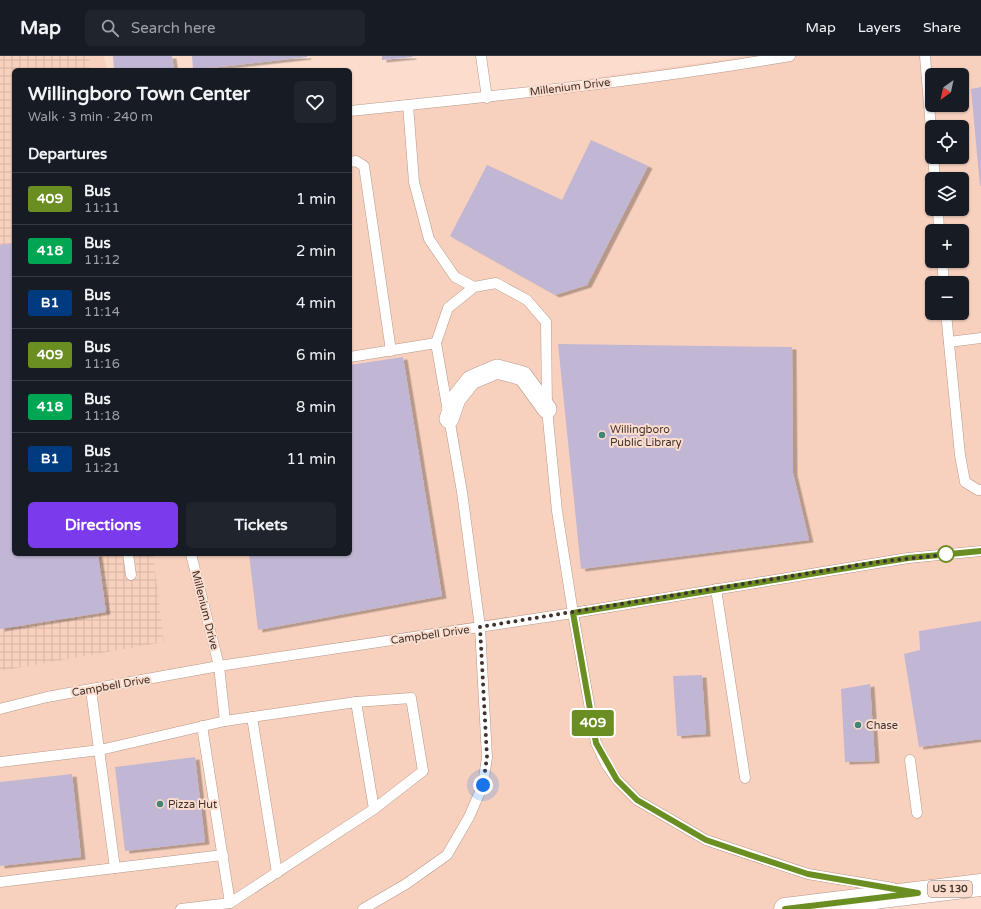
<!DOCTYPE html>
<meta charset="utf-8">
<style>
:root{--surface:#171b24;--page:#20242c;--text:#f1f3f6;--muted:#9ea1a6;--line:#363941;--accent:#7c3aed}
body{margin:0;font-family:"Varela Round",sans-serif;background:var(--page);color:var(--text);height:100vh;display:flex;flex-direction:column;font-size:15px;white-space:nowrap}
*{box-sizing:border-box;margin:0}
p{font-size:13px;color:var(--muted)}
.icon{flex:none;width:22px;height:22px;fill:none;stroke:currentColor;stroke-width:2;stroke-linecap:round;stroke-linejoin:round}
.map{position:relative;flex:1;overflow:hidden}
.sheet{position:absolute;left:12px;top:12px;width:340px;height:488px;display:flex;flex-direction:column;background:var(--surface);border-radius:6px;box-shadow:0 1px 3px #0004}
.sheet>*{flex:none}
.badge{padding:0 8px;border-radius:3px;font-size:14px;line-height:26px}
.needle{width:26px;rotate:213deg}
.tools{position:absolute;left:925px;top:12px;display:grid;gap:8px}
.tools a{display:grid;place-items:center;width:44px;height:44px;border-radius:6px;background:var(--surface);box-shadow:0 1px 3px #0004;font-size:20px}
.you{position:absolute;width:20px;height:20px;margin:-10px;border:3px solid #fff;border-radius:50%;background:#1a73e8;box-shadow:0 0 0 6px #1a73e833}
.map>.badge{position:absolute;translate:-50% -50%;box-shadow:0 0 0 2px #fff}
h2{padding:0 16px;font-size:15px;line-height:36px}
.round{display:grid;place-items:center;flex:none;width:42px;height:42px;border-radius:6px;background:var(--page)}
.summary{display:flex;align-items:center;justify-content:space-between;height:68px;padding:0 16px}
h1{font-size:19px;font-weight:700;line-height:30px}
.primary-button{display:flex;gap:8px;margin-top:auto;padding:8px 16px}
.primary-button a{flex:1;height:46px;border-radius:6px;background:var(--accent);color:#fff;font-size:16px;font-weight:700;line-height:46px;text-align:center}
.primary-button a+a{background:var(--page);color:var(--text)}
ul{padding:0;list-style:none}
li{display:flex;align-items:center;gap:12px;height:52px;padding:0 16px;border-top:1px solid var(--line)}
li div{flex:1}
li b{display:block;font-size:15px}
li em{font-style:normal}
li .badge{min-width:44px;font-weight:700;text-align:center}
header{display:flex;align-items:center;gap:24px;box-sizing:border-box;height:56px;padding:0 20px;background:var(--surface);border-bottom:1px solid var(--line)}
header strong{font-size:19px}
nav{display:flex;gap:22px;margin-inline-start:auto;font-size:14px}
.search{width:280px;height:36px;background:var(--page);display:flex;align-items:center;gap:10px;box-sizing:border-box;padding:0 14px;border-radius:6px;color:var(--muted);font-size:15px}
.map>svg:first-child{display:block}
.built{fill:#f8d1be;fill-rule:evenodd}
.industrial{fill:url(#industrial-grid)}
.building{fill:#c1b6d3;filter:url(#shadow)}
.lines{fill:none;stroke-linecap:round;stroke-linejoin:round}
.lane-casing{stroke:#b69889;stroke-width:11}
.street-casing{stroke:#b69889;stroke-width:20}
.highway-casing{stroke:#b69889;stroke-width:23}
.lane{stroke:#fff;stroke-width:10}
.street{stroke:#fff;stroke-width:19}
.highway{stroke:#fff;stroke-width:22}
.line-casing{stroke:#fff;stroke-width:9}
.line{stroke:#6b8e23;stroke-width:6}
.walk{stroke:#40332d;stroke-width:4;stroke-dasharray:0 7.2}
.poi-dot{fill:#418579;stroke:#fcddcd;stroke-width:1.5}
.stop-dot{fill:#fff;stroke:#6b8e23;stroke-width:2}
.labels{text-anchor:middle;dominant-baseline:central;stroke-width:4;stroke-linejoin:round;paint-order:stroke}
.shield{fill:#fcddcd;stroke:#78665d;stroke-width:1}
.shield-label{font-size:10px;font-weight:bold;fill:#40332d}
.street-label{font-size:11px;fill:#40332d;stroke:#fcddcd}
.poi-label{font-size:11px;fill:#40332d;stroke:#fcddcd;text-anchor:start}
</style>
<header>
<strong>Map</strong>
<div class="search"><svg class="icon" aria-label="search" viewBox="0 0 24 24"><circle cx="10" cy="10" r="6"/><path d="M15 15l6 6"/></svg>Search here</div>
<nav><a>Map</a><a>Layers</a><a>Share</a></nav>
</header>
<div class="map">
<svg width="981" height="853" viewBox="0 0 981 853">
<defs>
<pattern id="industrial-grid" width="8" height="8" patternUnits="userSpaceOnUse"><rect width="8" height="8" fill="#f8d1be"/><path d="M0 4h8M4 0v8" fill="none" stroke="#d6b4a4"/></pattern>
<filter id="shadow"><feDropShadow dx="4.5" dy="2.5" stdDeviation="0" flood-color="#0004"/></filter>
</defs>
<rect width="100%" height="100%" fill="#fcddcd"/>
<path class="built" d="M0,0H104L107,14H14V498H350V56L749,0H981V829L786,853H0ZM932,19H962V49H932ZM932,71H962V101H932ZM932,123H962V153H932ZM932,175H962V205H932ZM932,227H962V257H932Z"/>
<path class="industrial" d="M0,0H89L91,14H14V498H153L164,586L0,615Z"/>
<g class="building">
<path d="M113,0H172L174,14H114Z"/>
<path d="M192,0H307V1L193,14Z"/>
<path d="M382,0H412V1L382,4Z"/>
<path d="M981,31V130H980L971,33Z"/>
<path d="M591,84L648,110L587,229L555,239L450,180L487,109L562,144Z"/>
<path d="M14,187V498H98L106,556L0,573V189Z"/>
<path d="M558,288L792,291L793,417L809,484L581,513Z"/>
<path d="M403,301L442,540L258,574L249,498H350V309Z"/>
<path d="M981,565V683L919,691L904,598L920,594L919,575Z"/>
<path d="M702,619L706,678L677,680L673,620Z"/>
<path d="M870,628L875,705L845,706L841,633Z"/>
<path d="M195,701L205,786L125,795L115,711Z"/>
<path d="M72,718L81,801L0,810V726Z"/>
</g>
<g class="lines">
<g class="lane-casing">
<g id="lane">
<path d="M481,0L487,42"/>
<path d="M925,0L932,85"/>
<path d="M408,49L414,126L429,183L455,221L474,231"/>
<path d="M350,55C497,40 644,25 790,0"/>
<path d="M933,101L935,123"/>
<path d="M350,106L356,105L364,110L391,295"/>
<path d="M938,153L939,175"/>
<path d="M942,205L944,227"/>
<path d="M946,257L960,399L965,426L978,434H981"/>
<path d="M949,286L981,282"/>
<path d="M350,301L436,287"/>
<path d="M128,498L131,519"/>
<path d="M716,533L745,722"/>
<path d="M356,646L411,642L423,715L374,753"/>
<path d="M0,653L47,641L219,610L573,557L908,502L981,495"/>
<path d="M252,661L277,817"/>
<path d="M202,670L230,847L374,753L356,646L225,665"/>
<path d="M910,704L917,757"/>
<path d="M0,706L100,694L225,665L219,610L191,498"/>
<path d="M115,812L223,799"/>
<path d="M0,826L115,812L91,634"/>
<path d="M181,853L230,847"/>
<path d="M363,853L406,828L447,799L469,761L483,729L487,701L480,571L462,436L436,287L448,252L474,231L496,227L527,244L546,266L547,353L557,455L573,557L596,687L606,708L617,724L637,744L706,784L808,818L893,832"/>
</g>
</g>
<g class="street-casing">
<path id="street" d="M449,363L456,343L471,324L497,313L523,320L547,353"/>
</g>
<g class="highway-casing">
<path id="highway" d="M785,853L981,829"/>
</g>
<use href="#lane" class="lane"/>
<use href="#street" class="street"/>
<use href="#highway" class="highway"/>
</g>
<g class="lines">
<g class="line-casing">
<path id="line" d="M785,853L918,837L808,818L750,799L706,784L637,744L617,724L596,687L573,557L908,502L981,495"/>
</g>
<use href="#line" class="line"/>
<path class="walk" d="M483,729L487,701L480,571L877,506L951,498H946"/>
</g>
<g class="poi-dot">
<circle cx="602" cy="379" r="4"/>
<circle cx="858" cy="669" r="4"/>
<circle cx="160" cy="748" r="4"/>
</g>
<circle class="stop-dot" cx="946" cy="498" r="8"/>
<g class="labels">
<rect class="shield" x="928" y="825" width="44" height="16" rx="3"/>
<g class="shield-label">
<text x="950" y="833">US 130</text>
</g>
<g class="street-label">
<text transform="translate(570 31) rotate(-7)">Millenium Drive</text>
<text transform="translate(205 554) rotate(76)">Millenium Drive</text>
<text transform="translate(430 579) rotate(-8)">Campbell Drive</text>
<text transform="translate(111 630) rotate(-10)">Campbell Drive</text>
</g>
<g class="poi-label">
<text x="610" y="373">Willingboro<tspan x="610" dy="13">Public Library</tspan></text>
<text x="866" y="669">Chase</text>
<text x="168" y="748">Pizza Hut</text>
</g>
</g>
</svg>
<div class="tools">
<a><svg class="needle" viewBox="-14 -14 28 28"><path d="M0-13l5 13h-10z" fill="#e53935"/><path d="M0 13l5-13h-10z" fill="#9ea1a6"/></svg></a>
<a><svg class="icon" aria-label="locate" viewBox="0 0 24 24"><circle cx="12" cy="12" r="6"/><path d="M12 2v4M12 18v4M2 12h4M18 12h4"/></svg></a>
<a><svg class="icon" aria-label="layers" viewBox="0 0 24 24"><path d="M12 4l9 5-9 5-9-5zM3 14l9 5 9-5"/></svg></a>
<a>+</a>
<a>−</a>
</div>
<div class="you" style="left:483px;top:729px"></div>
<b class="badge" style="left:593px;top:667px;background:#6b8e23;color:#fff">409</b>
<section class="sheet">
<div class="summary"><div><h1>Willingboro Town Center</h1><p>Walk · 3 min · 240 m</p></div><a class="round"><svg class="icon" aria-label="heart" viewBox="0 0 24 24"><path d="M12 20l-8-8c-3-5 5-10 8-4 3-6 11-1 8 4z"/></svg></a></div>
<h2>Departures</h2>
<ul>
<li><span class="badge" style="background:#6b8e23;color:#fff">409</span><div><b>Bus</b><p>11:11</p></div><em>1 min</em></li>
<li><span class="badge" style="background:#00a651;color:#fff">418</span><div><b>Bus</b><p>11:12</p></div><em>2 min</em></li>
<li><span class="badge" style="background:#003b80;color:#fff">B1</span><div><b>Bus</b><p>11:14</p></div><em>4 min</em></li>
<li><span class="badge" style="background:#6b8e23;color:#fff">409</span><div><b>Bus</b><p>11:16</p></div><em>6 min</em></li>
<li><span class="badge" style="background:#00a651;color:#fff">418</span><div><b>Bus</b><p>11:18</p></div><em>8 min</em></li>
<li><span class="badge" style="background:#003b80;color:#fff">B1</span><div><b>Bus</b><p>11:21</p></div><em>11 min</em></li>
</ul>
<div class="primary-button"><a>Directions</a><a>Tickets</a></div>
</section>
</div>
